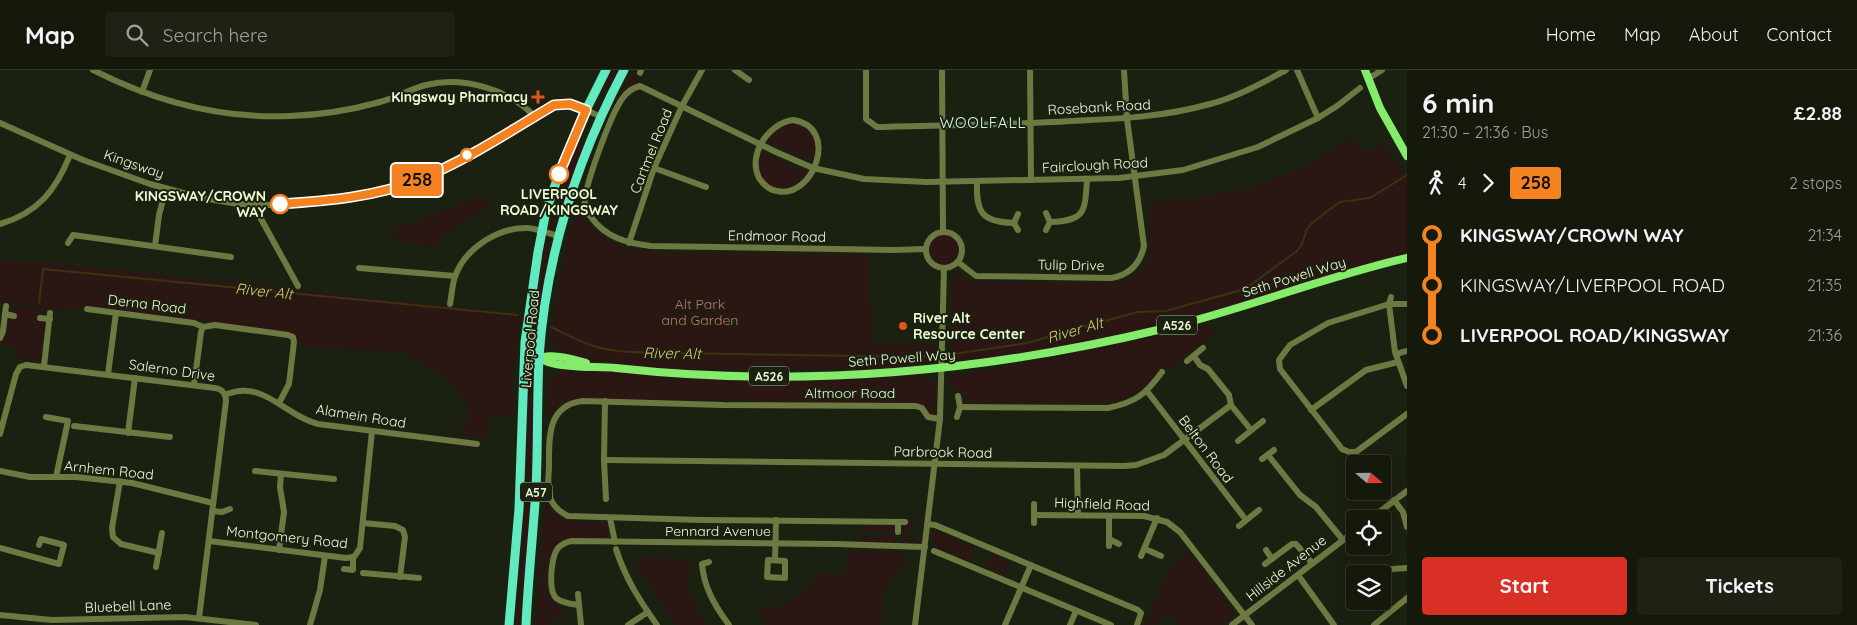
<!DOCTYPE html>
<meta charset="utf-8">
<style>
:root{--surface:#14190c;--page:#1d2215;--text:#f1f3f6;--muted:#9da09d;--line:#33382d;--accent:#d93025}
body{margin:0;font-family:Quicksand,sans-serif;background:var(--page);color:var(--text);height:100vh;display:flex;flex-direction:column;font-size:19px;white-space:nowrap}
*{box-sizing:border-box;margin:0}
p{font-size:16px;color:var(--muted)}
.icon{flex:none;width:28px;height:28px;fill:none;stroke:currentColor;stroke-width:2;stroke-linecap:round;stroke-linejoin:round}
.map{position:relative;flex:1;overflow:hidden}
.panel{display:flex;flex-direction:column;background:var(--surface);width:450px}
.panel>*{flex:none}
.badge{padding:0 10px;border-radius:4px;font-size:18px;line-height:32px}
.needle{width:32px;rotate:110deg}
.controls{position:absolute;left:1346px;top:385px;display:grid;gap:10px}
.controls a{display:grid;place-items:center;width:45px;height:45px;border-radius:5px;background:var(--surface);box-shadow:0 2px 12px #0003,0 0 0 1px var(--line);font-size:25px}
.map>.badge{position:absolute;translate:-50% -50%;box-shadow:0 0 0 2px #fff}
.legs{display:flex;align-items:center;gap:8px;height:55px;padding:0 15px;font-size:16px}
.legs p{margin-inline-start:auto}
.headline{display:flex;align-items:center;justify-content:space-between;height:85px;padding:0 15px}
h1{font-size:28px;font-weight:800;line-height:38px}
.button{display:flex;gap:10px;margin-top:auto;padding:10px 15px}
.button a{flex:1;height:58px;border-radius:5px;background:var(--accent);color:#fff;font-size:20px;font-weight:800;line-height:58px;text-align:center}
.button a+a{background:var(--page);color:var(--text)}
ul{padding:0 15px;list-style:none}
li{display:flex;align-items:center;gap:18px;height:50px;font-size:19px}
li i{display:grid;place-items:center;width:8px;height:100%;margin:0 6px;background:currentColor}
li i::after{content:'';width:12px;height:12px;margin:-6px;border:4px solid;border-radius:50%;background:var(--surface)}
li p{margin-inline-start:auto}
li:first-child i{background:linear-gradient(#0000 50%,currentColor 0)}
li:last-child i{background:linear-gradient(currentColor 50%,#0000 0)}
header{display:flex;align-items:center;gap:30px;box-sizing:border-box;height:70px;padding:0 25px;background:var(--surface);border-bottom:1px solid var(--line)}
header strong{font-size:24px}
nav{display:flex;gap:28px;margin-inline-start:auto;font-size:18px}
.search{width:350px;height:45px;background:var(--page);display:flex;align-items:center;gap:12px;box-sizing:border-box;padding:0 18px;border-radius:5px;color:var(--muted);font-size:19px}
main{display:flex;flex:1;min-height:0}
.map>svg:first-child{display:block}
.green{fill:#2a1714}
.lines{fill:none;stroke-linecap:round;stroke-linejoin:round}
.stream{stroke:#3a3210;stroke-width:2}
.minor{stroke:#6d7942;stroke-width:6}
.major{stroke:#84eb6b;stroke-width:8}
.highway{stroke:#61e9c0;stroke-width:9}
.line-1-casing{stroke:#fff;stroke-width:11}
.line-1{stroke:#f58220;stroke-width:8}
.poi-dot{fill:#dd541e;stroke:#1b2110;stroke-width:2}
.stop-1-dot{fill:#fff;stroke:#f58220;stroke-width:2.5}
.labels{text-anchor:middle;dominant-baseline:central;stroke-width:4;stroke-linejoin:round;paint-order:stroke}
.shield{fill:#1b2110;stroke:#afb89b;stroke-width:1}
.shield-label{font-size:12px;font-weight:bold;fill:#eff9d6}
.poi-label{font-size:14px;font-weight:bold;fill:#eff9d6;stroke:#1b2110;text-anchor:end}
.street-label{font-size:14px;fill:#eff9d6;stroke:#1b2110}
.stop-label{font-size:14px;font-weight:bold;fill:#eff9d6;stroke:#1b2110}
.park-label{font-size:14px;fill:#cf6b73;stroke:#1b2110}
.neighbourhood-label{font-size:15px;letter-spacing:1px;fill:#d7faea;stroke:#1b2110}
.water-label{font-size:15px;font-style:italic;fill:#ecc071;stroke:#1b2110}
</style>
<header>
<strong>Map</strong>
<div class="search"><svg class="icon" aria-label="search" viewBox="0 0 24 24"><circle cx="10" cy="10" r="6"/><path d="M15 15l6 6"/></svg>Search here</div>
<nav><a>Home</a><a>Map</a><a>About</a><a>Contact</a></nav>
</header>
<main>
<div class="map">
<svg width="1407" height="555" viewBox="0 0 1407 555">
<rect width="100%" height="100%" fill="#1b2110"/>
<g class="green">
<path d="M611,0H621L612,17L604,13Z"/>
<path d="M632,3L639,10L638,12L619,28Z"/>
<path d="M791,53C795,53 800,53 804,55C817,62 818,80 813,91L767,71L776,59Z"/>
<path d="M1353,66L1361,82L1384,75L1407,105V186L1220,241L1094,272L960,292L951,289L952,206L960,203L964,208L971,211L989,212L1073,213L1123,211L1138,204L1149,188V132L1189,129L1248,119L1304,97Z"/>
<path d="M577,71L585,75L552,162L549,159L563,108Z"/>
<path d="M762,82L807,102C801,132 746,119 762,82Z"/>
<path d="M484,126L489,137L447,162L437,176L397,172L392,160Z"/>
<path d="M578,131L581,144L591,157L609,171L629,179L665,183L869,185L868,232L873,244V272L935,274V293L899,299L667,300L575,288L550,274C555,225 565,178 578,131Z"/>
<circle cx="944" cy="179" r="15"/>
<path d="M549,170L551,175L544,211L537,263V258L532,257L546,171Z"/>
<path d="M0,191L34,192L100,198L521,244L514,292V346L488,347L486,367L458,365L468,349L469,337L447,307L402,282L304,277L297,273L296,265L290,262L94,237L54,240L0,231Z"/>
<path d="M8,236L47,240L43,244H37L36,250L45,254L41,285L38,290L15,287L16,277L0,275L7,250L15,243L9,241Z"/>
<path d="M1211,253L1214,264L1178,292L1171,300L1164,296C1146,318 1137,327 1108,333H974L967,331C963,322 957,317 948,312L949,308L955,305C1041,291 1126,274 1211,253Z"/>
<path d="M562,296L730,305L922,300L920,306C944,309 936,326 934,344L931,346L922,334L909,333L596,329L577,330L560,336L546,350L548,310L562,300Z"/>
<path d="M534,301L532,411L522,555H516L526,413L528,310L529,302Z"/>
<path d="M545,428L551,442L571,452H604L607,454L609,468L606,469L567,468L556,476L550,483L548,487L547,511H538Z"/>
<path d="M907,451H916V453L907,464H901L902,459L907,455Z"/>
<path d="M860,455H895L897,462L878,463L872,460L865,462L860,460Z"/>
<path d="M936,461L975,477L970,489L967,490L932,475L933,463Z"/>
<path d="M877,466H894L896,468V473L860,474L862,468L867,467L872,470Z"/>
<path d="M903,467L916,469L917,474L903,473L901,472V468Z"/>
<path d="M1186,480L1235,542V546L1222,555H1179L1169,542L1153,555H1143L1152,540L1151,538L1163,509H1165Z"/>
<path d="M849,481L898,482L909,492L886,514L881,555H766L757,539L780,537L813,514L815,504H845Z"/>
<path d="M991,484L1008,492L1003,505L986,497Z"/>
<path d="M640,485H652V488L687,490L689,488L691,501L684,504L694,532L700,531L694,535L706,555H677L653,522L644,504L640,505L633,495L637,497L644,488Z"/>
<path d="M538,515H548V529L564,537L560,551L552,548L548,555H536Z"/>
</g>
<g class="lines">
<g class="stream">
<path d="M39,233L43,199L518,245"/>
<path d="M551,257C568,265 587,276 606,279C629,284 653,282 676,283L921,287L961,283L1027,273L1075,259L1138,242L1166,241L1245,219L1297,181L1302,174L1307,159L1312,153L1330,139L1340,132L1370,128L1407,105"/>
</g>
<g class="minor">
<path d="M93,0C154,31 221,49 290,46C320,45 351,40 380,32C396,28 410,19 426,15C463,6 509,19 535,47"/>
<path d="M735,0L749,10"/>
<path d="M866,0V49L877,57C942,55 1006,55 1071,51C1118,49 1164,47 1210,34C1237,27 1262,13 1286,0"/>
<path d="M942,0L943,161"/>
<path d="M1030,0L1031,110"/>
<path d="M1297,0L1318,48"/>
<path d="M640,3L641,0"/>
<path d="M1368,9L1382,0"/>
<path d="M142,22L150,0"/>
<path d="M793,50C841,57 813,130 777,121C769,120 763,114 759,108C747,84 769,53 793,50Z"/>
<path d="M0,53L83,90L150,114L202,128L238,134L271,135L303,133L366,124L418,110L447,97L554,35C572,31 586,40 601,47"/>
<path d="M654,98L706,117"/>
<path d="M977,111C976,142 981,152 1014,153"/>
<path d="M259,135L260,147L298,216"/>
<path d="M1018,144L1014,153L1018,160"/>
<path d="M1050,152C1085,151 1085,142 1087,110"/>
<path d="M0,154C38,143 56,120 70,85"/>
<path d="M1046,160L1050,152L1046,143"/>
<circle cx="944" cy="180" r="18"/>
<path d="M68,173L73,165L231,187"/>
<path d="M629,173L654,98L682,36L702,0"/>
<path d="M155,176L159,145L166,119"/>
<path d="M926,179L894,180L651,176C627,173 606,168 591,147C589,145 585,141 585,138C581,122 612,43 622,29C626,23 632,18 640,16L776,82L813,98L864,109L927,112L1119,108L1183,100L1258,77L1318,48L1337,36L1360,18"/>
<path d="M958,192L976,206L1111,208C1130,205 1140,194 1144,176L1127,49L1124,0"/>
<path d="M359,198L455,206"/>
<path d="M1391,227L1389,234L1395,282L1407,316"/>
<path d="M450,234C452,224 452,213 456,204C467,177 499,157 528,158C538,159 548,163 558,166"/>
<path d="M1407,234H1389L1328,253L1290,275L1279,290L1280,299L1342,379L1349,382H1356L1407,344"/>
<path d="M87,239L194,253L203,257"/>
<path d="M5,244L14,246"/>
<path d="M40,248L50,249"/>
<path d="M203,257L215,255L288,265L293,267L294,272L289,314L279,333"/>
<path d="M0,268L3,261L6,236"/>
<path d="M1396,284L1407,281"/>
<path d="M1194,286L1200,295L1208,299L1229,325L1231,335L1251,360"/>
<path d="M1187,291L1203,278"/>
<path d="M44,296L50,243"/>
<path d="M108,304L116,243"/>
<path d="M194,315L201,262L203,257"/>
<path d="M1147,321L1246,450"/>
<path d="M225,325C262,308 285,346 318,354L477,374"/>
<path d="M605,331L604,390L606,429"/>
<path d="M960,337L1108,338C1136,332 1145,325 1162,302"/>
<path d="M1311,340L1366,300L1398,292"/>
<path d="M46,347L68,351L56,407"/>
<path d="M957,347L960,337L958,326"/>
<path d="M74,356L170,367"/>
<path d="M128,363L135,308"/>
<path d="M0,364L16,304L20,297L26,295L215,318C222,319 226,324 226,331L199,548"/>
<path d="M1238,371L1263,351"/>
<path d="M1268,385L1300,425L1316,437L1343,470"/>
<path d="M1262,389L1274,380"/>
<path d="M604,390L1124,396L1136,395L1164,385L1231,335"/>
<path d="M1077,396L1078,445"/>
<path d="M0,401L30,407H76L132,413L213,433"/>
<path d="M255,401L334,409"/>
<path d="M120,411L112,458L113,467L121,474L159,483"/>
<path d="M1394,430L1403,442L1407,457"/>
<path d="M212,441L222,442L230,439"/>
<path d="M1034,445L1144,446L1167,452L1180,462L1252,555"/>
<path d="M610,448L615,472"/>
<path d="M1370,449L1407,421"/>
<path d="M905,452L701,450L568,446C560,442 555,438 551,430C546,420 549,406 549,395C549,368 547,335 583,331L723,335L916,336L922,338L928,347L940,349"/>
<path d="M363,453L395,456L403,460L405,467L400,507"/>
<path d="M1034,453V434"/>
<path d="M927,454L935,455L1138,540L1141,543L1137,555"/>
<path d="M1239,456L1259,440"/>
<path d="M898,462V452"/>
<path d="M1109,469L1119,474"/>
<path d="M209,471L346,488L354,487L360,478L372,361"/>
<path d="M1109,476V446"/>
<path d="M0,478L59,494L64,475L41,469L39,475"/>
<path d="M616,479C625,508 640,531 657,555"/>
<path d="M1145,479L1161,486"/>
<path d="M279,480L284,442L280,417L281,404"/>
<path d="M1266,480L1272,489"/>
<path d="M934,481L1111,555"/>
<path d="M1141,486L1157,448"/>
<path d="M768,490L785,491V508L767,507Z"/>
<path d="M775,490L776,450"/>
<path d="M709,492L702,494C704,518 715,536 729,555"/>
<path d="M1265,494L1292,474H1296L1312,493"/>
<path d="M156,497L162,463"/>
<path d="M344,499L353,500V487"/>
<path d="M363,503L419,508"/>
<path d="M1382,504L1392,499L1407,498"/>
<path d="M1298,505L1334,555"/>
<path d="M578,524L581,555"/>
<path d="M578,535C571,534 562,533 556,528C548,520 551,487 558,478C562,474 566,472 572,471L836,474L925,477"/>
<path d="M0,545L52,550L185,547L256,555"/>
<path d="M310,555L320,520L325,486"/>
<path d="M628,555L648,542"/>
<path d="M915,555L940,349L944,198"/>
<path d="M1005,555L1031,495"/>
<path d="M1070,555L1076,541"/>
<path d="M1232,555L1355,461"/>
<path d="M1374,555L1407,528"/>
</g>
<g class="major">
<path d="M1365,0L1380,38L1407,86"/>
<path d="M525,272C536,303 589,295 616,298C798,318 984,302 1162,259C1245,239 1324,207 1407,188"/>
<path d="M525,305C534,277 565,287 586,293"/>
</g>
<g class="highway">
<path d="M509,555L519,439L525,272L538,182L546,141L559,104L586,40L606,0"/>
<path d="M526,555C528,510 533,465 536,419C538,375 537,331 539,287C546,186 577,89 624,0"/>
</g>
</g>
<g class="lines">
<g class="line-1-casing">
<path id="line-1" d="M280,134C326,131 377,127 420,109C467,90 510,61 554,35L570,34L586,40L559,104"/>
</g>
<use href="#line-1" class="line-1"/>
</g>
<g class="poi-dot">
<path d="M535.5 19.5h5v5h5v5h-5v5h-5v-5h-5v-5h5z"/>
<circle cx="903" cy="256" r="5"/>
</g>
<g class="stop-1-dot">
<circle cx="467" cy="85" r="6"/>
<circle cx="559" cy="104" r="9"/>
<circle cx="280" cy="134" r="9"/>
</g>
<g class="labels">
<g class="shield">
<rect x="1157" y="245.5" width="40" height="19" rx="4"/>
<rect x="749" y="296.5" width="40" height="19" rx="4"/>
<rect x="520" y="412.5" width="32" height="19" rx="4"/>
</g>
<g class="shield-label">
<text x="1177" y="255">A526</text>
<text x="769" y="306">A526</text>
<text x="536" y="422">A57</text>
</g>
<g class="poi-label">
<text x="528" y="27">Kingsway Pharmacy</text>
<text x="913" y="248" text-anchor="start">River Alt<tspan x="913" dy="16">Resource Center</tspan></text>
</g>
<g class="street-label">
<text transform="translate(1099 37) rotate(-3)">Rosebank Road</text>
<text transform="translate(651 81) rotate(-68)">Cartmel Road</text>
<text transform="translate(134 94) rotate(19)">Kingsway</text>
<text transform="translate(1095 95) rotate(-3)">Fairclough Road</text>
<text transform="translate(777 166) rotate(1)">Endmoor Road</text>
<text transform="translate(1071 195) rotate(1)">Tulip Drive</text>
<text transform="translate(1294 207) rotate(-17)">Seth Powell Way</text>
<text transform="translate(147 234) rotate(7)">Derna Road</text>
<text transform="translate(530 269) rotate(-85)">Liverpool Road</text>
<text transform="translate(902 288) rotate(-4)">Seth Powell Way</text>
<text transform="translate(172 300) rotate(8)">Salerno Drive</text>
<text x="850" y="323">Altmoor Road</text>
<text transform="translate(361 346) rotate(9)">Alamein Road</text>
<text transform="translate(1206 379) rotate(53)">Belton Road</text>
<text transform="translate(943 382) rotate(1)">Parbrook Road</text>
<text transform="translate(109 400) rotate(6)">Arnhem Road</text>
<text transform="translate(1102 434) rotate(2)">Highfield Road</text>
<text x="718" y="461">Pennard Avenue</text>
<text transform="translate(287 467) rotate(6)">Montgomery Road</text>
<text transform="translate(1286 498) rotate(-38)">Hillside Avenue</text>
<text transform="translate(128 536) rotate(-2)">Bluebell Lane</text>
</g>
<g class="stop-label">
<text x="559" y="124">LIVERPOOL<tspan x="559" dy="16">ROAD/KINGSWAY</tspan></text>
<text x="266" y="126" text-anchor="end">KINGSWAY/CROWN<tspan x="266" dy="16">WAY</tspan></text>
</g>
<g class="park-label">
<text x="700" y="234">Alt Park<tspan x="700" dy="16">and Garden</tspan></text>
</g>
<g class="neighbourhood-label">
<text x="983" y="52">WOOLFALL</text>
</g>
<g class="water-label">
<text transform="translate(264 221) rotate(6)">River Alt</text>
<text transform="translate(1075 260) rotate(-16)">River Alt</text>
<text transform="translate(672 283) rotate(1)">River Alt</text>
</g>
</g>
</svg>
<div class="controls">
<a><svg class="needle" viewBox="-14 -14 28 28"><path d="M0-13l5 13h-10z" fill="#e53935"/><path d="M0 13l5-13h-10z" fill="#9da09d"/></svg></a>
<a><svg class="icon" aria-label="locate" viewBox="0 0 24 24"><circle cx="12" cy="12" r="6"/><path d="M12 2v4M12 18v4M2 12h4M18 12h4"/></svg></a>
<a><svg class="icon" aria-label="layers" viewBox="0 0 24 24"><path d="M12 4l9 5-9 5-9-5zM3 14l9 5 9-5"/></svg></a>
</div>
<b class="badge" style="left:417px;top:110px;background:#f58220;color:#111">258</b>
</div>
<section class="panel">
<div class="headline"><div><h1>6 min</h1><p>21:30 – 21:36 · Bus</p></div><b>£2.88</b></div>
<div class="legs"><svg class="icon" aria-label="walk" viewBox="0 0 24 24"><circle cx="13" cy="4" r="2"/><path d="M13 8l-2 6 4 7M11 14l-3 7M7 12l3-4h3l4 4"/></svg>4<svg class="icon" aria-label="forward" viewBox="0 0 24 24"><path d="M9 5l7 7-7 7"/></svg><b class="badge" style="background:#f58220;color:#111">258</b><p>2 stops</p></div>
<ul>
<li><i style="color:#f58220"></i><b>KINGSWAY/CROWN WAY</b><p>21:34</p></li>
<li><i style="color:#f58220"></i><span>KINGSWAY/LIVERPOOL ROAD</span><p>21:35</p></li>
<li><i style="color:#f58220"></i><b>LIVERPOOL ROAD/KINGSWAY</b><p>21:36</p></li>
</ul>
<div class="button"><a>Start</a><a>Tickets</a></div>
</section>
</main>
